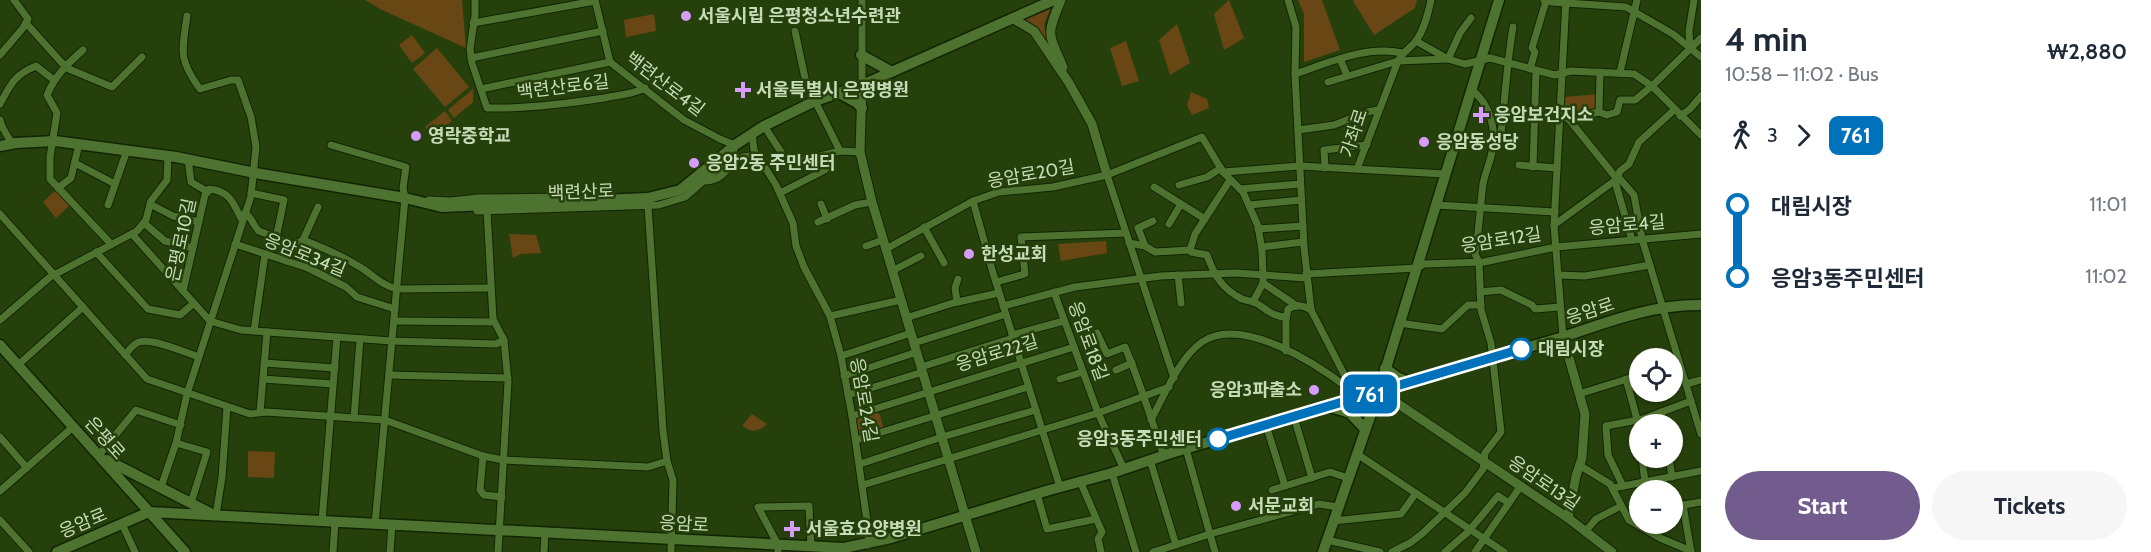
<!DOCTYPE html>
<meta charset="utf-8">
<style>
:root{--surface:#fff;--page:#f6f6f7;--text:#1f2937;--muted:#747a83;--accent:#725c8e}
body{margin:0;font-family:Cabin,"Noto Sans KR",sans-serif;background:var(--page);color:var(--text);height:100vh;display:flex;flex-direction:column;font-size:22px;white-space:nowrap}
*{box-sizing:border-box;margin:0}
p{font-size:20px;color:var(--muted)}
.icon{flex:none;width:33px;height:33px;fill:none;stroke:currentColor;stroke-width:2;stroke-linecap:round;stroke-linejoin:round}
.map{position:relative;flex:1;overflow:hidden}
.details{display:flex;flex-direction:column;background:var(--surface);width:450px}
.details>*{flex:none}
.badge{padding:0 12px;border-radius:9px;font-size:21px;line-height:39px}
.tools{position:absolute;left:1629px;top:348px;display:grid;gap:12px}
.tools a{display:grid;place-items:center;width:54px;height:54px;border-radius:50%;background:var(--surface);box-shadow:0 2px 4px #0004;font-size:30px}
.map>.badge{position:absolute;translate:-50% -50%;box-shadow:0 0 0 3px #fff}
.legs{display:flex;align-items:center;gap:9px;height:66px;padding:0 24px;font-size:20px}
.legs p{margin-inline-start:auto}
.headline{display:flex;align-items:center;justify-content:space-between;height:102px;padding:0 24px}
h1{font-size:33px;font-weight:800;line-height:45px}
.primary-button{display:flex;gap:12px;margin-top:auto;padding:12px 24px}
.primary-button a{flex:1;height:69px;border-radius:36px;background:var(--accent);color:#fff;font-size:24px;font-weight:800;line-height:69px;text-align:center}
.primary-button a+a{background:var(--page);color:var(--text)}
ul{padding:0 24px;list-style:none}
li{display:flex;align-items:center;gap:21px;height:72px;font-size:22px}
li i{display:grid;place-items:center;width:9px;height:100%;margin:0 8px;background:currentColor}
li i::after{content:'';width:15px;height:15px;margin:-8px;border:4px solid;border-radius:50%;background:var(--surface)}
li p{margin-inline-start:auto}
li:first-child i{background:linear-gradient(#0000 50%,currentColor 0)}
li:last-child i{background:linear-gradient(currentColor 50%,#0000 0)}
main{display:flex;flex:1;min-height:0}
.map>svg:first-child{display:block}
.green{fill:#684715}
.lines{fill:none;stroke-linecap:round;stroke-linejoin:round}
.minor-casing{stroke:#122502;stroke-width:9}
.tertiary-casing{stroke:#122502;stroke-width:11}
.secondary-casing{stroke:#122502;stroke-width:13}
.minor{stroke:#4e7330;stroke-width:7}
.tertiary{stroke:#4e7330;stroke-width:9}
.secondary{stroke:#4e7330;stroke-width:10}
.line-1-casing{stroke:#fff;stroke-width:14}
.line-1{stroke:#0072bc;stroke-width:9}
.poi-dot{fill:#d79bf9;stroke:#26400c;stroke-width:2}
.stop-1-dot{fill:#fff;stroke:#0072bc;stroke-width:3}
.labels{text-anchor:middle;dominant-baseline:central;stroke-width:5;stroke-linejoin:round;paint-order:stroke}
.poi-label{font-size:18px;font-weight:bold;fill:#c6dbb8;stroke:#26400c;text-anchor:start}
.street-label{font-size:18px;fill:#c6dbb8;stroke:#26400c}
.stop-label{font-size:18px;font-weight:bold;fill:#c6dbb8;stroke:#26400c;text-anchor:start}
</style>
<main>
<div class="map">
<svg width="1701" height="552" viewBox="0 0 1701 552">
<rect width="100%" height="100%" fill="#26400c"/>
<g class="green">
<path d="M365,0H462L466,48L380,9Z"/>
<path d="M1229,0L1244,38L1224,50L1214,14Z"/>
<path d="M1298,0H1322L1340,50L1304,62V14Z"/>
<path d="M1355,0H1417L1415,8L1374,35L1353,1Z"/>
<path d="M1051,7L1044,24L1049,49L1025,19Z"/>
<path d="M654,14L656,31L626,37L624,20Z"/>
<path d="M1177,24L1190,63L1170,75L1159,40Z"/>
<path d="M412,35L425,53L412,63L399,45Z"/>
<path d="M1126,41L1139,81L1122,86L1110,48Z"/>
<path d="M437,48L469,87L445,107L413,69Z"/>
<path d="M473,89V102L454,118L448,110Z"/>
<path d="M1191,92L1207,99L1209,108L1192,115L1187,105Z"/>
<path d="M1598,94V110L1570,115L1565,113V97Z"/>
<path d="M445,111L452,121L432,136L425,127Z"/>
<path d="M57,189L71,204L56,218L43,202Z"/>
<path d="M509,234L536,235L541,253L521,254L513,258Z"/>
<path d="M1106,241L1107,253L1061,261L1058,244Z"/>
<path d="M875,411L880,415L884,430L859,436L853,429L852,418Z"/>
<path d="M752,414L767,424L761,429L752,431L742,426Z"/>
<path d="M248,451L275,452L274,478L248,477Z"/>
</g>
<g class="lines">
<g class="minor-casing">
<g id="minor">
<path d="M475,0V15L470,49L472,63L487,108C526,109 565,104 604,98C617,95 632,95 645,88"/>
<path d="M862,0V85"/>
<path d="M1288,0L1296,27L1295,74L1304,247L1311,310L1346,378L1352,399"/>
<path d="M1544,0L1551,2L1626,7L1673,34L1701,57"/>
<path d="M26,23L61,62L69,69L112,87L142,57"/>
<path d="M473,23L595,1"/>
<path d="M795,31L806,83L840,151"/>
<path d="M1416,41L1448,59L1465,64L1490,58L1555,75L1571,71L1634,74L1652,86L1701,135"/>
<path d="M1690,49L1689,31L1694,0"/>
<path d="M83,50C67,64 55,76 47,95L57,113L50,157V179L111,244"/>
<path d="M0,55L23,28L28,19L14,0"/>
<path d="M471,58L603,31"/>
<path d="M1340,59L1347,75"/>
<path d="M1530,69L1535,52L1532,48L1546,1"/>
<path d="M1620,72L1637,0"/>
<path d="M1295,74C1328,63 1366,45 1402,53"/>
<path d="M1328,82L1398,61L1448,59L1460,33L1471,18"/>
<path d="M481,89L610,62"/>
<path d="M0,104C11,84 14,75 36,66L54,80"/>
<path d="M1599,112L1600,72"/>
<path d="M1560,115L1567,117L1617,179H1620L1634,195L1642,239L1701,434"/>
<path d="M1680,116L1690,109L1701,96"/>
<path d="M1568,119L1599,112L1607,115L1617,112L1620,100H1635L1652,86L1701,38"/>
<path d="M0,120C2,130 8,135 12,144"/>
<path d="M764,126L785,158L800,161L840,151L860,152"/>
<path d="M1298,130L1334,125L1367,112L1378,110"/>
<path d="M752,134L754,150L776,185L793,223L796,246L804,267L830,316L841,356L852,416L869,535L868,545"/>
<path d="M1494,134H1501C1505,98 1507,62 1513,27"/>
<path d="M331,145L406,167L403,188L405,198L375,524"/>
<path d="M188,159L191,182L208,192"/>
<path d="M75,163L115,184"/>
<path d="M1519,165L1557,168"/>
<path d="M1533,167L1536,71"/>
<path d="M1325,168L1324,150L1367,145"/>
<path d="M1357,169L1398,61C1402,53 1409,49 1415,42C1424,31 1428,14 1431,0"/>
<path d="M1223,172L1300,166L1445,174"/>
<path d="M1107,175L1174,378"/>
<path d="M1617,179L1616,185L1632,240"/>
<path d="M704,181C725,181 727,164 743,157C747,156 754,156 758,156"/>
<path d="M1179,185L1207,177L1221,168"/>
<path d="M1154,187L1205,219"/>
<path d="M58,188L71,178L79,144"/>
<path d="M1240,189L1300,184"/>
<path d="M251,193L284,200L276,238"/>
<path d="M780,193L825,170L818,157"/>
<path d="M429,200L451,201L478,198L565,197"/>
<path d="M973,201L993,273L1060,487"/>
<path d="M150,204L173,216L199,222"/>
<path d="M821,204L827,219"/>
<path d="M108,205L127,150"/>
<path d="M1249,205L1301,200"/>
<path d="M1436,205L1555,212"/>
<path d="M648,206L663,431L667,461L673,480L671,552"/>
<path d="M487,210L493,319L504,340L508,382L498,552"/>
<path d="M477,211L659,205L685,197L732,156L735,145L720,139L684,120L610,62L595,0"/>
<path d="M245,213C252,217 253,226 259,231L295,245L303,240L318,207"/>
<path d="M0,214L147,379L250,414L266,412L385,420L483,456L503,460L648,467L667,461"/>
<path d="M818,222L855,205L872,202"/>
<path d="M144,223L165,241L193,248"/>
<path d="M1169,224L1181,204"/>
<path d="M1554,225L1617,179L1620,171L1629,164L1639,142L1674,110"/>
<path d="M924,227L944,263"/>
<path d="M1258,229L1303,226"/>
<path d="M132,234L210,321L241,330L392,341L496,344L504,340"/>
<path d="M303,240C322,247 342,256 360,267C372,274 382,286 397,289L491,288"/>
<path d="M1129,243L1145,246L1155,252L1190,250L1191,252L1207,255C1214,275 1222,289 1242,299C1247,301 1252,301 1256,303C1268,310 1271,316 1286,317"/>
<path d="M235,244L308,268L346,287L357,297L395,309"/>
<path d="M866,246L883,240"/>
<path d="M1145,246L1138,228L1153,221"/>
<path d="M1262,247L1303,242"/>
<path d="M886,249L973,201L999,192L1053,187L1107,175L1202,137L1223,172L1243,192L1258,226L1262,251L1263,275V283L1253,302"/>
<path d="M1190,250L1195,234L1230,180"/>
<path d="M96,252L148,309L180,315L194,303"/>
<path d="M286,261L292,244"/>
<path d="M892,271L921,256"/>
<path d="M1306,274L1417,268L1424,264L1484,262L1556,247L1701,234"/>
<path d="M1178,275L1181,303"/>
<path d="M1558,275L1585,276L1650,265"/>
<path d="M996,282L1025,274L1021,237L1126,233"/>
<path d="M1263,283L1297,306"/>
<path d="M183,291L205,195L209,189C230,191 233,203 242,220"/>
<path d="M1054,292L1098,413L1124,469"/>
<path d="M1480,292L1501,290L1532,305L1535,309L1560,307"/>
<path d="M957,302L955,288L958,279"/>
<path d="M1003,306L1075,287L1161,276L1235,273L1306,278"/>
<path d="M830,316L901,300"/>
<path d="M906,318L953,303L999,293"/>
<path d="M0,320L50,277L137,231L146,220L151,201L167,180L168,156"/>
<path d="M394,321L494,322"/>
<path d="M1399,323L1442,329L1468,305H1481"/>
<path d="M254,331L265,254"/>
<path d="M1097,333L1107,354L1125,347C1140,382 1151,419 1164,456"/>
<path d="M1012,335L1064,321"/>
<path d="M1563,337L1554,225L1566,0"/>
<path d="M914,343L1006,314"/>
<path d="M1286,351V320L1288,309C1296,304 1302,305 1311,310"/>
<path d="M125,355C129,350 133,344 139,342C153,338 184,352 199,357"/>
<path d="M841,356L911,333"/>
<path d="M264,363L335,368"/>
<path d="M18,365L83,307"/>
<path d="M921,367L1013,338"/>
<path d="M1116,370L1132,363"/>
<path d="M389,375L508,378"/>
<path d="M844,376L917,352"/>
<path d="M263,379L333,384"/>
<path d="M1060,379L1083,372"/>
<path d="M1626,379L1637,419L1640,441"/>
<path d="M1686,384L1701,380"/>
<path d="M1579,394L1640,375"/>
<path d="M848,395L923,372"/>
<path d="M260,412L267,332"/>
<path d="M1661,412L1663,424"/>
<path d="M852,416L1074,347"/>
<path d="M1294,417L1312,478"/>
<path d="M354,418L360,339"/>
<path d="M1151,420C1164,396 1179,358 1202,342C1242,315 1317,364 1349,389"/>
<path d="M1266,425L1285,486"/>
<path d="M0,437L27,468"/>
<path d="M856,440L1028,387"/>
<path d="M176,443L207,452L191,503"/>
<path d="M1186,449L1215,552"/>
<path d="M1357,454L1504,552"/>
<path d="M99,455L136,410L181,425"/>
<path d="M483,456L480,490L484,495L502,497"/>
<path d="M1642,458L1645,482"/>
<path d="M1669,458L1672,477"/>
<path d="M1150,460L1176,545"/>
<path d="M860,464L942,437L1036,410"/>
<path d="M1579,465L1610,484L1629,520L1660,538L1691,551"/>
<path d="M1112,473L1136,552"/>
<path d="M1080,481L1102,532L1098,539L1101,552"/>
<path d="M863,485L1098,413L1169,387"/>
<path d="M1623,486L1608,455L1606,426L1643,419L1691,401"/>
<path d="M161,487L176,443L187,394L251,196L256,147L251,117L238,80H231L200,89C178,59 182,51 187,16"/>
<path d="M1613,488L1701,471"/>
<path d="M1272,490L1330,472L1348,478"/>
<path d="M0,491L73,427"/>
<path d="M1037,494L1047,529L1096,519"/>
<path d="M1683,505L1691,552"/>
<path d="M1672,507L1701,502"/>
<path d="M216,515L222,477L227,407"/>
<path d="M0,520L29,552"/>
<path d="M322,521L337,337"/>
<path d="M1333,521L1401,514L1416,493"/>
<path d="M122,524L135,552"/>
<path d="M1585,532L1596,519L1621,506"/>
<path d="M1327,540L1380,552"/>
<path d="M333,552L335,522"/>
<path d="M390,552L392,525"/>
<path d="M544,552L545,532"/>
<path d="M778,552V545L758,507L809,506L811,547"/>
<path d="M1153,552L1210,534L1319,504L1338,507"/>
<path d="M1392,552L1410,543L1423,533L1465,493L1483,469L1485,453L1501,432L1491,343L1481,310L1479,262L1475,254C1479,231 1480,207 1483,184C1485,173 1490,163 1492,152C1497,129 1490,104 1471,89"/>
<path d="M1445,552L1468,532L1498,496L1509,503"/>
<path d="M1475,552L1520,487"/>
</g>
</g>
<g class="tertiary-casing">
<g id="tertiary">
<path d="M1061,0C1046,36 1048,32 1063,67"/>
<path d="M1012,18L1034,31L1069,83L1092,124L1107,175"/>
<path d="M862,85L860,152L872,202L976,552"/>
<path d="M1563,337L1585,414L1582,458L1576,476L1568,518"/>
<path d="M1379,391L1568,518L1612,552"/>
</g>
</g>
<g class="secondary-casing">
<g id="secondary">
<path d="M861,55L892,72"/>
<path d="M841,94L857,103L862,108"/>
<path d="M0,146L16,143L55,141L176,157L255,173L405,198L442,207L648,198L680,190L735,145L764,126L815,101L862,85L1054,0"/>
<path d="M0,345L185,552"/>
<path d="M1385,368L1397,377L1409,382"/>
<path d="M1330,407L1350,413L1365,429"/>
<path d="M107,460L210,513"/>
<path d="M57,552L149,512L844,548L891,538L1046,491L1112,473L1171,453L1563,337C1607,322 1654,304 1701,305"/>
<path d="M1323,552L1379,391L1499,0"/>
</g>
</g>
<use href="#minor" class="minor"/>
<use href="#tertiary" class="tertiary"/>
<use href="#secondary" class="secondary"/>
</g>
<g class="lines">
<g class="line-1-casing">
<path id="line-1" d="M1218,439L1521,349"/>
</g>
<use href="#line-1" class="line-1"/>
</g>
<g class="poi-dot">
<circle cx="686" cy="16" r="6"/>
<path d="M740 81h6v6h6v6h-6v6h-6v-6h-6v-6h6z"/>
<path d="M1478 106h6v6h6v6h-6v6h-6v-6h-6v-6h6z"/>
<circle cx="416" cy="136" r="6"/>
<circle cx="1424" cy="142" r="6"/>
<circle cx="694" cy="163" r="6"/>
<circle cx="969" cy="254" r="6"/>
<circle cx="1314" cy="390" r="6"/>
<circle cx="1236" cy="506" r="6"/>
<path d="M789 520h6v6h6v6h-6v6h-6v-6h-6v-6h6z"/>
</g>
<g class="stop-1-dot">
<circle cx="1521" cy="349" r="10"/>
<circle cx="1218" cy="439" r="10"/>
</g>
<g class="labels">
<g class="poi-label">
<text x="698" y="16">서울시립 은평청소년수련관</text>
<text x="756" y="90">서울특별시 은평병원</text>
<text x="1494" y="115">응암보건지소</text>
<text x="428" y="136">영락중학교</text>
<text x="1436" y="142">응암동성당</text>
<text x="706" y="163">응암2동 주민센터</text>
<text x="981" y="254">한성교회</text>
<text x="1302" y="390" text-anchor="end">응암3파출소</text>
<text x="1248" y="506">서문교회</text>
<text x="806" y="529">서울효요양병원</text>
</g>
<g class="street-label">
<text transform="translate(665 84) rotate(37)">백련산로4길</text>
<text transform="translate(563 87) rotate(-7)">백련산로6길</text>
<text transform="translate(1354 133) rotate(-72)">가좌로</text>
<text transform="translate(1031 174) rotate(-10)">응암로20길</text>
<text transform="translate(581 192) rotate(-2)">백련산로</text>
<text transform="translate(1627 225) rotate(-5)">응암로4길</text>
<text transform="translate(181 240) rotate(-78)">은평로10길</text>
<text transform="translate(1501 240) rotate(-9)">응암로12길</text>
<text transform="translate(305 255) rotate(22)">응암로34길</text>
<text transform="translate(1590 311) rotate(-18)">응암로</text>
<text transform="translate(1088 341) rotate(70)">응암로18길</text>
<text transform="translate(997 353) rotate(-17)">응암로22길</text>
<text transform="translate(864 400) rotate(80)">응암로24길</text>
<text transform="translate(105 438) rotate(48)">은평로</text>
<text transform="translate(1544 483) rotate(34)">응암로13길</text>
<text transform="translate(83 523) rotate(-23)">응암로</text>
<text transform="translate(684 524) rotate(3)">응암로</text>
</g>
<g class="stop-label">
<text x="1538" y="349">대림시장</text>
<text x="1202" y="439" text-anchor="end">응암3동주민센터</text>
</g>
</g>
</svg>
<div class="tools">
<a><svg class="icon" aria-label="locate" viewBox="0 0 24 24"><circle cx="12" cy="12" r="6"/><path d="M12 2v4M12 18v4M2 12h4M18 12h4"/></svg></a>
<a>+</a>
<a>−</a>
</div>
<b class="badge" style="left:1370px;top:394px;background:#0072bc;color:#fff">761</b>
</div>
<section class="details">
<div class="headline"><div><h1>4 min</h1><p>10:58 – 11:02 · Bus</p></div><b>₩2,880</b></div>
<div class="legs"><svg class="icon" aria-label="walk" viewBox="0 0 24 24"><circle cx="13" cy="4" r="2"/><path d="M13 8l-2 6 4 7M11 14l-3 7M7 12l3-4h3l4 4"/></svg>3<svg class="icon" aria-label="forward" viewBox="0 0 24 24"><path d="M9 5l7 7-7 7"/></svg><b class="badge" style="background:#0072bc;color:#fff">761</b></div>
<ul>
<li><i style="color:#0072bc"></i><b>대림시장</b><p>11:01</p></li>
<li><i style="color:#0072bc"></i><b>응암3동주민센터</b><p>11:02</p></li>
</ul>
<div class="primary-button"><a>Start</a><a>Tickets</a></div>
</section>
</main>
